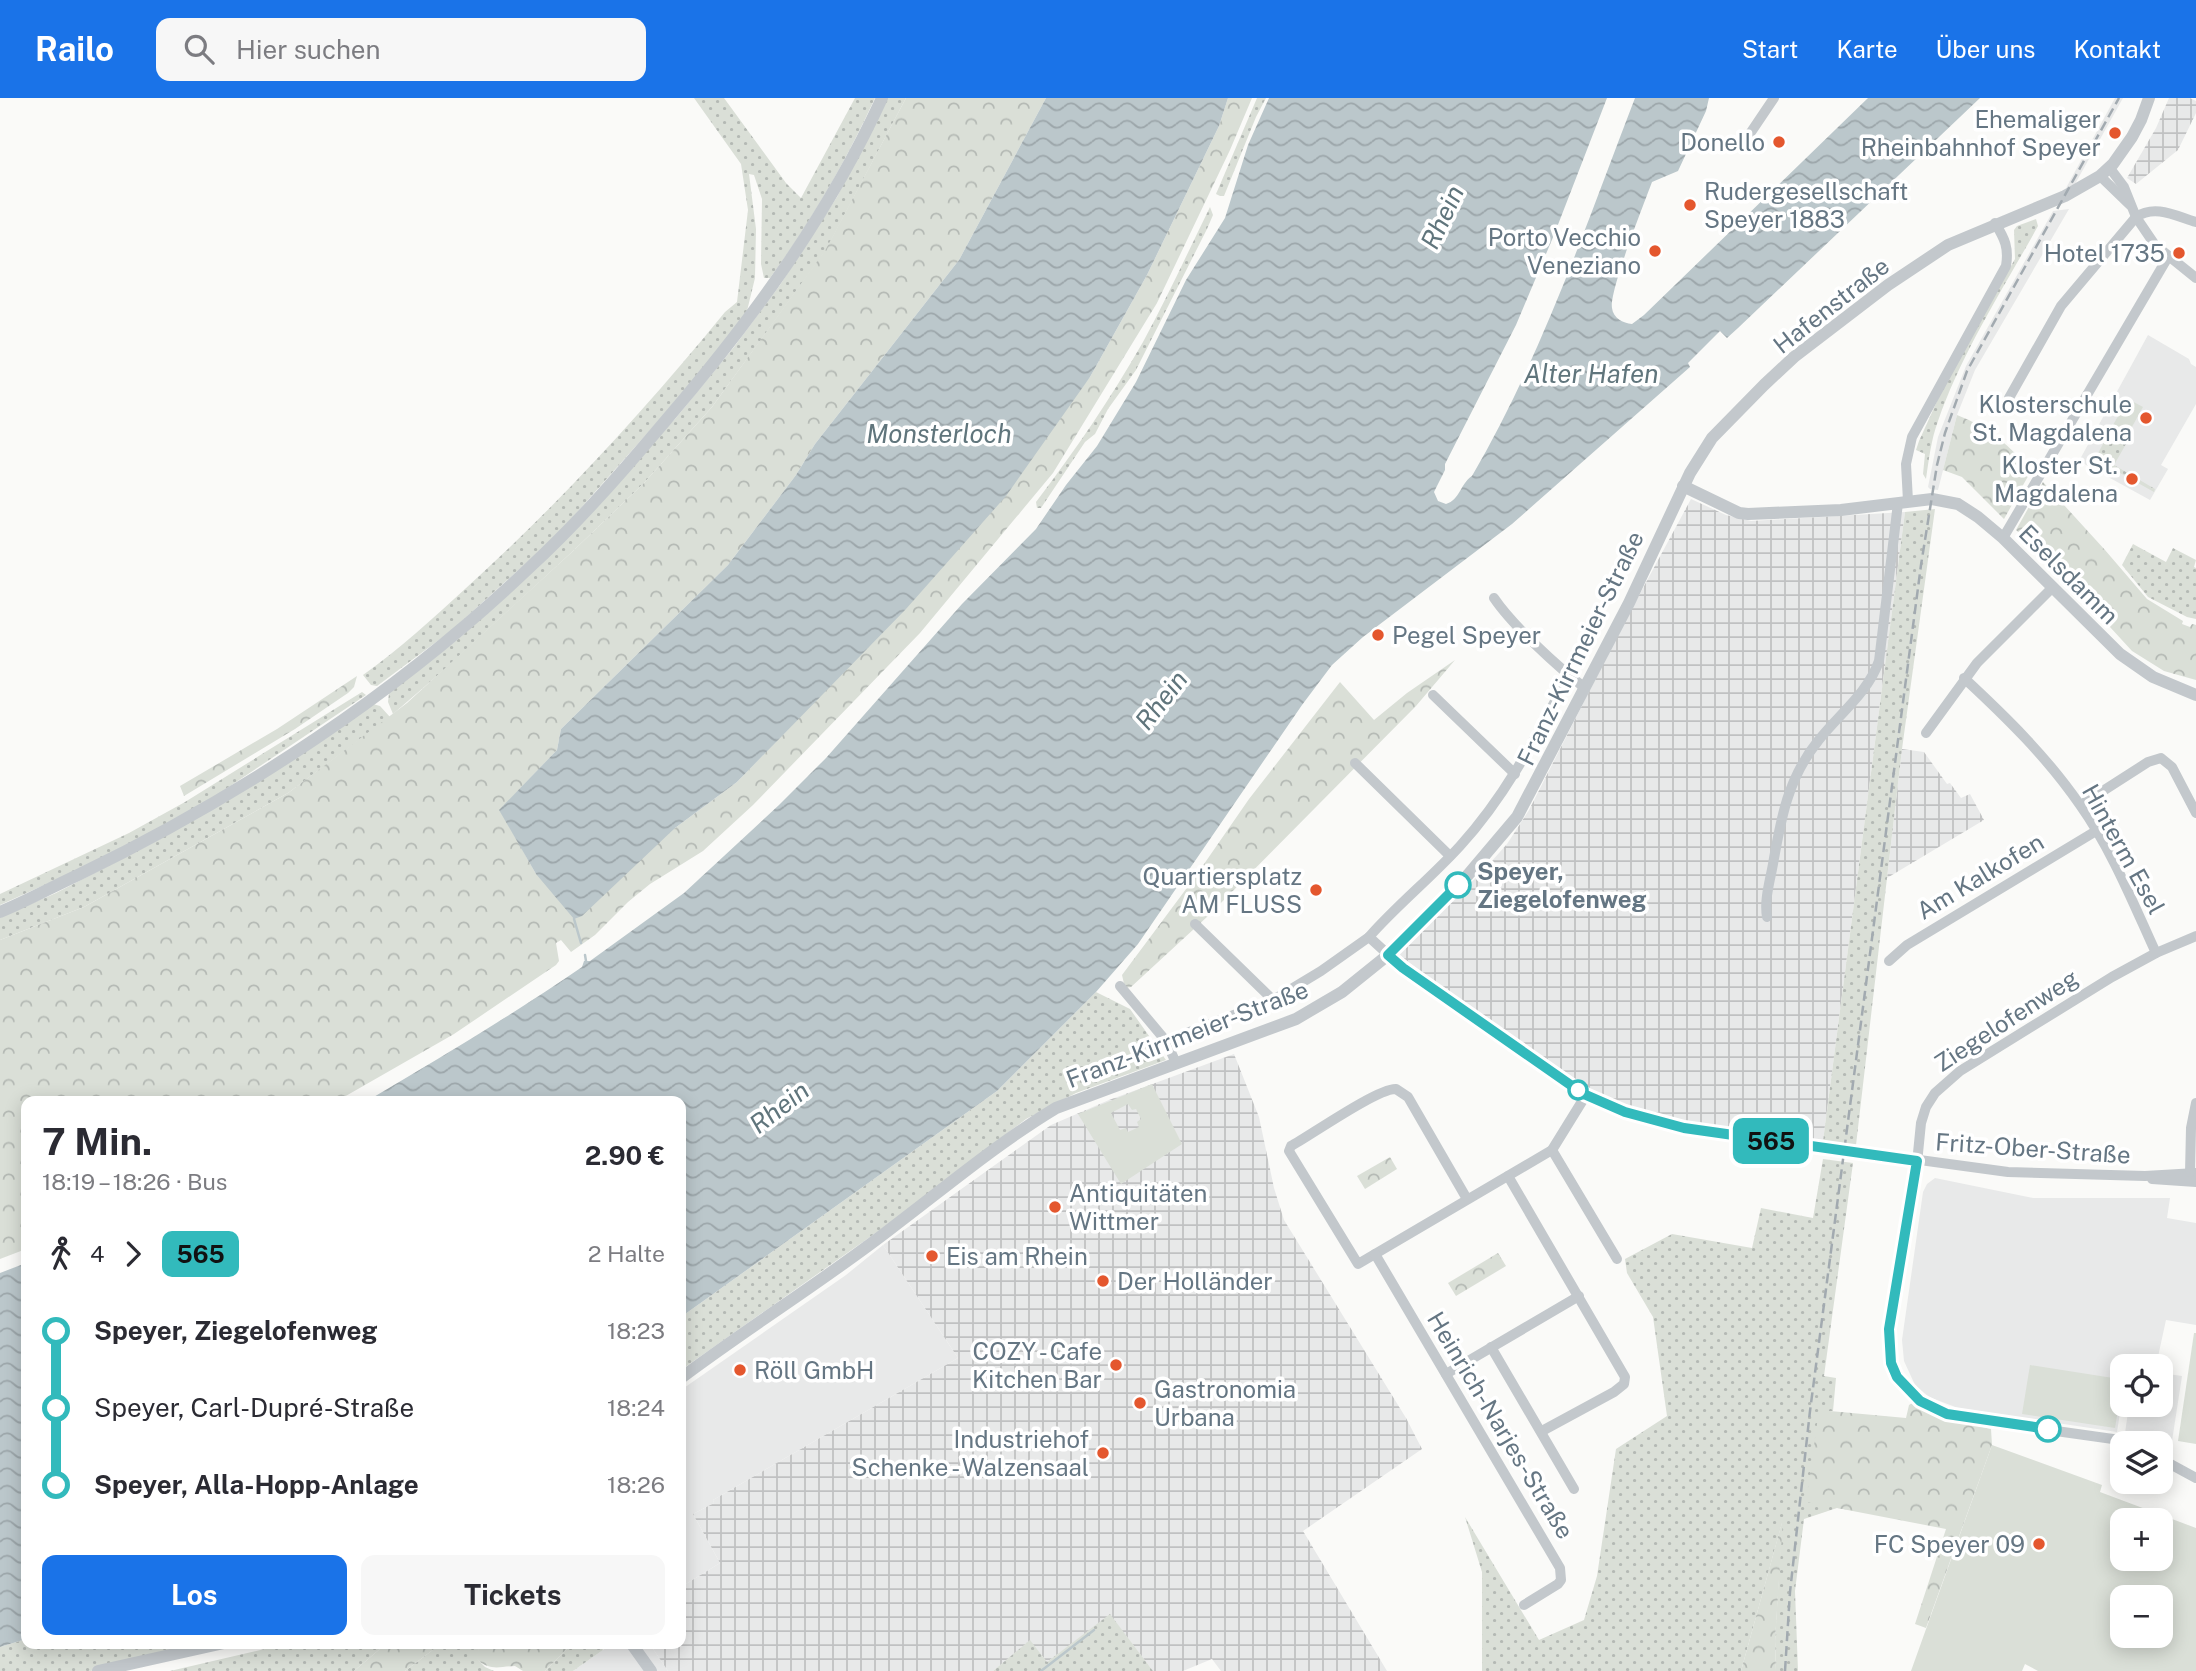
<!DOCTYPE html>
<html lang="de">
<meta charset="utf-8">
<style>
:root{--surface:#fff;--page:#f7f7f7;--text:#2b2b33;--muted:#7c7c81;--accent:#1a73e8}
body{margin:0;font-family:"Public Sans",sans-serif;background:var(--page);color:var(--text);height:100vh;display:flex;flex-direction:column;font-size:26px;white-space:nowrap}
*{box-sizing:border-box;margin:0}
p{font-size:23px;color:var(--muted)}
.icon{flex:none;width:38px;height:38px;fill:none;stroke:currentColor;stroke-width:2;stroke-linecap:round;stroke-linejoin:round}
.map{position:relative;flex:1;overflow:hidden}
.sheet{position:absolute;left:21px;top:998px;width:665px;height:553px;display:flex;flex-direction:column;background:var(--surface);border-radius:14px;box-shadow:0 4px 18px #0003}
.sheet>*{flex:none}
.badge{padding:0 14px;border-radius:10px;font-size:24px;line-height:46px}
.tools{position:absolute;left:2110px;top:1256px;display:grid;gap:14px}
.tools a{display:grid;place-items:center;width:63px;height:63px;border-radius:14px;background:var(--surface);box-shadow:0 4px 18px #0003;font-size:35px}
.map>.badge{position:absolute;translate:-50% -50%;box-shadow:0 0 0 4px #fff}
.legs{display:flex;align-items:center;gap:10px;height:77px;padding:0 21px;font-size:23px}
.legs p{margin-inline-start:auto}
.summary{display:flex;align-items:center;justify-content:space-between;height:119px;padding:0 21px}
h1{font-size:38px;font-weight:700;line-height:52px}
.button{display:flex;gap:14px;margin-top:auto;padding:14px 21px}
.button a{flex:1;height:80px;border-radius:14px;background:var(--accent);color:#fff;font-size:28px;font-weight:700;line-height:80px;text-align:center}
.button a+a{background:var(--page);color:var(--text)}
ul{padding:0 21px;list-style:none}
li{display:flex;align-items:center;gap:24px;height:77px;font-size:26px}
li i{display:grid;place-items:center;width:10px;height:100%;margin:0 9px;background:currentColor}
li i::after{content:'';width:18px;height:18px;margin:-9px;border:5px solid;border-radius:50%;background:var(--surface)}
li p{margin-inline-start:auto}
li:first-child i{background:linear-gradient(#0000 50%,currentColor 0)}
li:last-child i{background:linear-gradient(currentColor 50%,#0000 0)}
header{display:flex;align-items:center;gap:42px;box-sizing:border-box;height:98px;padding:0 35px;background:var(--accent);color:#fff}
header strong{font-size:33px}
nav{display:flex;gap:38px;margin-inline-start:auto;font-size:24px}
.search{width:490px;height:63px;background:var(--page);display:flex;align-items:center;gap:18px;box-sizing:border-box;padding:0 24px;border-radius:14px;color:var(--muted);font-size:26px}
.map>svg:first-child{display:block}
.built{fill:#e8e9e9}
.industrial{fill:url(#industrial-grid)}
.grass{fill:url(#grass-dots)}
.forest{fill:url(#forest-crowns)}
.garden{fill:#dadfd7;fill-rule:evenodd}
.water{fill:url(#water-waves)}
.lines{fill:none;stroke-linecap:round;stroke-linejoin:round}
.stream{stroke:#bbc7cb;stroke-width:2.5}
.minor{stroke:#c3c8cc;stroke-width:10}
.tertiary{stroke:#c3c8cc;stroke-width:12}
.rail{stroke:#a2aab0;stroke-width:2.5;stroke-dasharray:10 5;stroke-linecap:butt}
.line-1-casing{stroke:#fff;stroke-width:16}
.line-1{stroke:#32babc;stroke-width:10}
.poi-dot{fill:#e4572e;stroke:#fff;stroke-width:2.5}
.stop-1-dot{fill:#fff;stroke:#32babc;stroke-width:3.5}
.labels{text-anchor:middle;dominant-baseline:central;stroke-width:7;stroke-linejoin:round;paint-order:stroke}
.poi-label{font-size:24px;fill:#657683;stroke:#fff;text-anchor:end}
.street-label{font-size:24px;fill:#657683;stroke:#fff}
.stop-label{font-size:24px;font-weight:bold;fill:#657683;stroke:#fff;text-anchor:start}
.water-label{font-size:26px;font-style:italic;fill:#60757c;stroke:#fff}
</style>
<header>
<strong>Railo</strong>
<div class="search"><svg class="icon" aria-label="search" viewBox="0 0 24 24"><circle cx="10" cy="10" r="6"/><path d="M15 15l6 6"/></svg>Hier suchen</div>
<nav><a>Start</a><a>Karte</a><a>Über uns</a><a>Kontakt</a></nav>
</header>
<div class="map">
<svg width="2196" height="1573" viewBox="0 0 2196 1573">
<defs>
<pattern id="industrial-grid" width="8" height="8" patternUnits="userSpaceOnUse" patternTransform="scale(1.75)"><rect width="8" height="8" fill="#e8e9e9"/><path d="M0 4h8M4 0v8" fill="none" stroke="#c0c1c2"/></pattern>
<pattern id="grass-dots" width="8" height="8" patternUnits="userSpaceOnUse" patternTransform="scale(1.75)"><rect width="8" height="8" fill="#dadfd7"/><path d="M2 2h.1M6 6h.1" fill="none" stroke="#b4b9b4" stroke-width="1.8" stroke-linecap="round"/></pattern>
<pattern id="forest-crowns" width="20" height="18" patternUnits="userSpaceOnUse" patternTransform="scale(1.75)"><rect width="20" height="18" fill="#dadfd7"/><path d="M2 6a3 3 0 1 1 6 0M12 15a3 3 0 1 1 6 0" fill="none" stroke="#b4b9b4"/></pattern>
<pattern id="water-waves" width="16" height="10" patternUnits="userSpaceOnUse" patternTransform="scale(1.75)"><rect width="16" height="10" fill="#bbc7cb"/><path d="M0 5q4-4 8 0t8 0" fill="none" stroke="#9ca6aa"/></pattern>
</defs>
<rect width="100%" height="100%" fill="#fafaf8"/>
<g class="built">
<path d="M2115,0H2123L2075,86L2066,90Z"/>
<path d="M2069,111L1975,272L1957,317L1938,392L1930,391L1928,389L1938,339L1966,268L2053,113Z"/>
<path d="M2148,237L2189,261L2191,266L2196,269V306L2161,367L2168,371L2150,402L2079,363Z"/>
<path d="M1935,1080L2033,1100H2170L2167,1120L2196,1125V1227L2166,1222L2156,1268L2128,1265L2127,1269H2123V1295L2117,1334L1958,1310L1929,1299L1915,1287L1904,1263L1902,1242L1923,1094L1927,1086Z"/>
<path d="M883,1147L958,1260L713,1402L714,1405L693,1416L720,1465L681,1489V1292L846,1177Z"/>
<path d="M2161,1275L2182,1278L2172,1343L2125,1335L2129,1307H2161Z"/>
<path d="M613,1545H649L668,1573H573Z"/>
</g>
<g class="industrial">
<path d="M2169,0H2190L2196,3V15L2178,52L2136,86L2127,80L2156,30Z"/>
<path d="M1691,401L1726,417L1751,423L1905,414L1823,1043L1649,1017L1596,996L1461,905L1397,855L1483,773L1507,746L1529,712L1623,527Z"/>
<path d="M1902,651L1924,654L1947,686L1950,685L1961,700L1970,696L1984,722L1887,780Z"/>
<path d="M1234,956L1259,1019L1274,1090L1284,1122L1406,1320L1422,1351L1303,1433L1387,1573H1221L1212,1561L1183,1573H1153L1110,1517L1047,1564L1030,1543L993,1573H668L649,1545H681V1489L720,1465L693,1416L714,1405L713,1402L958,1260L883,1147L1051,1027L1109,1002Z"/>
</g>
<g class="grass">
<path d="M694,0H724L786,85L801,100L855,0H875C846,63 811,124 770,180H764L761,166L762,101L754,77L749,76L756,131L755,180L747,213L725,244L659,322L556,438L451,533L377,588L371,587L363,577C400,551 432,521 465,491C560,405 645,312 725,214L737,204L748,112L741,66Z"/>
<path d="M887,0H906L826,152L712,309L644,385L573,453L445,571L393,616L388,604L389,595L463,537L675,321L734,249L780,187L837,99Z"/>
<path d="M1257,0H1266L1256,19L1224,98H1220L1216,96Z"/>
<path d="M1210,109L1213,117L1207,131L1136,272L1108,311L1095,336L1085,344L1041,410H1037L1036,404C1075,353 1111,300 1143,244C1167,200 1188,154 1210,109Z"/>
<path d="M2036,121L2038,128C2003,191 1962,254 1938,323C1931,342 1929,361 1926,381L1923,376L1925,356L1916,352L1919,343L1948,279L2015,161L2014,132L2017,128Z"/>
<path d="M2112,329L2130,339L2114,367L2155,391L2154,394L2095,361Z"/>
<path d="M1935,411L1902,651L1856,1047L1823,1043L1905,414Z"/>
<path d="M2133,446L2166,464L2173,450L2196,462L2194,469L2196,470V521L2187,519L2148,499L2122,467Z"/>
<path d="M362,594L366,597L199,709L82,770L0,807V796L129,735L185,704Z"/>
<path d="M373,606L380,608L390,619L288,695L84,809L0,842V819L56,795L162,740Z"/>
<path d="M1096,894L1130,911L1166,962L1076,995L1026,1021L887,1127L681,1272V1219L997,993Z"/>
<path d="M1823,1061L1853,1065L1824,1278L1836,1280L1833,1313H1819L1877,1416L1837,1410L1804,1421L1795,1493L1798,1573H1776L1775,1543L1782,1425L1741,1573H1482V1474L1465,1419L1539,1542L1584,1522L1597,1478L1616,1351L1667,1318L1653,1219L1627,1175L1625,1161L1672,1136L1752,1150L1761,1110L1813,1120Z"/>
<path d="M1110,1516L1153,1573H993L1030,1542L1047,1564Z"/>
<path d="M26,1541V1545H207L91,1573H0V1549Z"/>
<path d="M291,1545H387L354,1573H170Z"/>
<path d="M442,1545H480L477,1561L485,1569L494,1573H405Z"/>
<path d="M573,1545H598L603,1552L573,1573H545Z"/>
</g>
<g class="forest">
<path d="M906,0H1046L959,162L815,346L796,377L728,467L561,631L557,652L500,712L536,776L675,730L737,684L798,621L1090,279L1147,177L1219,28L1228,0H1252L1230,52L1157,205L1053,375L920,535L753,707L703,753L650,786L628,804L595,837L571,854L561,842L556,845L559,863L556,867L454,936L337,1003H26V1151L0,1161V842L84,809L288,695L407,605L573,453L644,385L712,309L826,151Z"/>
<path d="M1957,317C1988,329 2011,348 2031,373L2004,421L1962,379L1943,372Z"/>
<path d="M2043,384L2105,452L2147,501L2183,523L2182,526L2190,529L2192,526L2196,527V582L2164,573L2132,553L2110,529L2100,514L2077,490L2067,475L2016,432Z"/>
<path d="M1455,562L1416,608L1208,818L1131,889L1125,890L1122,877L1195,779L1249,701L1340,584L1374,622L1407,595Z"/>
<path d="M357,578L354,589L348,595L295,631L184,698L180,688L277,631Z"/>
<path d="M1390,1059L1397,1071L1365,1091L1357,1078Z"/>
<path d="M1498,1155L1506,1168L1456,1198L1448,1185Z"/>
<path d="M1914,1304L1947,1321L1991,1331L1992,1347L1926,1530L1915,1526L1946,1431L1806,1404L1819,1312L1906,1320L1909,1307Z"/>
<path d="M1783,1421L1775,1543L1776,1573H1741Z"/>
<path d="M387,1545H442L405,1573H354Z"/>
<path d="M480,1545H522L531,1548L533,1545H573L545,1573H523L515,1568C497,1569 491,1573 476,1561Z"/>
</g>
<g class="garden">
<path d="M2128,301L2143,309L2128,336L2113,327Z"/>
<path d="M1152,986L1182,1046L1121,1086L1078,1016ZM1128,1006L1132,1012L1136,1011L1141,1021L1137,1024L1139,1029L1128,1034L1126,1030L1120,1032L1111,1015Z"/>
<path d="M2194,1235H2196V1346L2178,1343Z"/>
<path d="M2030,1267L2113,1280L2112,1287L2122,1288L2115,1330L2022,1316Z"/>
<path d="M1992,1347L2102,1387L2100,1394L2196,1430V1573H2038L2025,1566L2022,1573H1911ZM2123,1423H2161V1461H2123ZM2123,1500H2161V1538H2123Z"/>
</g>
<g class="water">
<path d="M1046,0H1228L1219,28L1147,177L1090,279L1006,398L906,511L737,684L675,730L582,818L574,821L536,776L499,712L557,652L561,631L728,467L796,377L815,346L959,162Z"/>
<path d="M1269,0H1607L1554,137L1516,227L1445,366V372L1434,394L1438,403L1446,406C1460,402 1460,386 1472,378C1541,260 1586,127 1635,0H1709L1706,13L1678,73L1652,84C1644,106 1609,193 1612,210C1613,220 1623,225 1632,226L1644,217L1868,0H1980L1738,230L1727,240L1720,233L1688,265L1690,269L1512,426L1363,539L1332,567L1302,607L1138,846L1096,894L997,993L681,1219V1003H367C440,960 512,917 582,869L584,863H590L684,795L779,707L826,660L962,506L1036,431L1066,387L1097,348L1136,284L1186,182L1225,120L1248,47Z"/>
<path d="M26,1165V1541L0,1549V1175Z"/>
</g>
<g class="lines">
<g class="stream">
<path d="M574,821L581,845"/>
<path d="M585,857L586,863"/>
<path d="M1041,1573L1094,1532"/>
</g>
<g class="minor">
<path d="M1745,43L1774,0"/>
<path d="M2109,69L2124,89L2136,119L2155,147L2196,180"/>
<path d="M2100,78L2130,107"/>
<path d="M2009,300L2061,208L2136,119C2155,106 2176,118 2196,124"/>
<path d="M1908,403L1906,366L1912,339L2006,168C2009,150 2005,141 1995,125"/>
<path d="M2003,440L2168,159"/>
<path d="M1494,500C1513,528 1558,569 1585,590"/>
<path d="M1964,580C2006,619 2047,659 2080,707C2112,752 2133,805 2156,855"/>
<path d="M1433,597L1515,676"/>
<path d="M1926,635L1977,565L2052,490"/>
<path d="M1355,665L1450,758"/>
<path d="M2081,707L2148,664L2161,660L2172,669L2196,715"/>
<path d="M1767,819C1764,802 1770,783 1773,766C1781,720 1788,680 1818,643C1838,617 1868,595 1879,563L1898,405"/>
<path d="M1195,826L1273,902"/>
<path d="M1369,839C1397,807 1431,780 1460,748C1506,698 1537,637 1569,577"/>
<path d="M1889,863L1907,847L2096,733"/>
<path d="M1120,888L1166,943L1273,902L1321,873L1369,839L1403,870L1572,988C1606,1009 1645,1022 1684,1030L2008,1074L2145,1078L2196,1075"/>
<path d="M1166,943L1176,965"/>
<path d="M1552,1052L1617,1161"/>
<path d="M2190,1075L2191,1030L2196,1005"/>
<path d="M1508,1078L1625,1279L1624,1286L1614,1294L1542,1333"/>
<path d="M2152,1081L2196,1084"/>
<path d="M1467,1101L1408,999L1396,991C1378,990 1311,1037 1291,1048L1289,1053L1358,1166L1552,1052L1586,997"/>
<path d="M1375,1156L1560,1470L1561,1482L1558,1486L1524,1507"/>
<path d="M1491,1249L1574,1391"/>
<path d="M1446,1276L1579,1198"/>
<path d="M2132,1346L2120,1342L1964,1320L1933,1310L1907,1291L1897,1279L1891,1265L1889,1250L1892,1207L1916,1075L1921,1025L1926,1009L1935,995L1960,973L2112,879L2156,855L2196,838"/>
<path d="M2161,1361L2196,1380"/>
</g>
<g class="tertiary">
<path d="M1683,388L1739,415L1748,416L1841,412L1932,401L1958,406L1978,419L2003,440L2120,556L2153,579L2196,597"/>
<path d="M0,814C27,803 52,789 78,777C241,698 398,595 529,470C579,424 623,373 667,321C751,223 828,118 882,0"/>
<path d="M681,1280C750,1228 825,1182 893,1129C947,1088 998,1045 1056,1010L1296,921L1342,894L1388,857L1462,784L1517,719L1629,505L1690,375L1712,340L1764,287L1794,259L1888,187L1948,147L2065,98L2100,78L2113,66L2132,39L2141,22L2149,0"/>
<path d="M631,1545L651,1573"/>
<path d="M98,1573L224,1545"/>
</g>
<path class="rail" d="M1785,1573L1790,1494L1810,1313L1921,467L1937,367L1945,335L1967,273L2119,0"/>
</g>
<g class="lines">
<g class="line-1-casing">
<path id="line-1" d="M1458,787L1388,857L1403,870L1572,988L1586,997L1625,1014L1684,1030L1917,1063L1889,1231L1891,1265L1897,1279L1920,1303L1947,1316L2048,1331"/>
</g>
<use href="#line-1" class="line-1"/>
</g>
<g class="poi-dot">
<circle cx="2115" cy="35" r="7"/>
<circle cx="1779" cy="44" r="7"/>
<circle cx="1690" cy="107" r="7"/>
<circle cx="1655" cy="153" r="7"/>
<circle cx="2179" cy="155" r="7"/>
<circle cx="2146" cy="320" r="7"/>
<circle cx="2132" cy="381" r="7"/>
<circle cx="1378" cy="537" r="7"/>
<circle cx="1316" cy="792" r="7"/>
<circle cx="1055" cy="1109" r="7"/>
<circle cx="932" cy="1158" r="7"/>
<circle cx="1103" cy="1183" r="7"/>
<circle cx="1116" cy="1267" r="7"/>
<circle cx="740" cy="1272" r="7"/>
<circle cx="1140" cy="1305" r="7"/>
<circle cx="1103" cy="1355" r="7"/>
<circle cx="2039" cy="1446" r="7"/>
</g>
<g class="stop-1-dot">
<circle cx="1458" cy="787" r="12"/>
<circle cx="1578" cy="992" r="9"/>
<circle cx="2048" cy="1331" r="12"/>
</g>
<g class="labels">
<g class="poi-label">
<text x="2101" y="21">Ehemaliger<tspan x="2101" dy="28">Rheinbahnhof Speyer</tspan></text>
<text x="1765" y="44">Donello</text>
<text x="1704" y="93" text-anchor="start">Rudergesellschaft<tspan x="1704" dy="28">Speyer 1883</tspan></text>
<text x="1641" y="139">Porto Vecchio<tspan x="1641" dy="28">Veneziano</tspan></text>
<text x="2165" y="155">Hotel 1735</text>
<text x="2132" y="306">Klosterschule<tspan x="2132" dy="28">St. Magdalena</tspan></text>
<text x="2118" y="367">Kloster St.<tspan x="2118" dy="28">Magdalena</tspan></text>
<text x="1392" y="537" text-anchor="start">Pegel Speyer</text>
<text x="1302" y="778">Quartiersplatz<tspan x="1302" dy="28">AM FLUSS</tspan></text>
<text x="1069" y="1095" text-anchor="start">Antiquitäten<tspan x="1069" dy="28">Wittmer</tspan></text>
<text x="946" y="1158" text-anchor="start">Eis am Rhein</text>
<text x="1117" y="1183" text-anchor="start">Der Holländer</text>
<text x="1102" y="1253">COZY - Cafe<tspan x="1102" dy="28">Kitchen Bar</tspan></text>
<text x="754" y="1272" text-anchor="start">Röll GmbH</text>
<text x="1154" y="1291" text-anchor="start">Gastronomia<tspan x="1154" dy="28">Urbana</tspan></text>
<text x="1089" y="1341">Industriehof<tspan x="1089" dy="28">Schenke - Walzensaal</tspan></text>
<text x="2025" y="1446">FC Speyer 09</text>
</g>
<g class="street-label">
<text transform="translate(1831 207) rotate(-38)">Hafenstraße</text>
<text transform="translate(2069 476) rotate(45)">Eselsdamm</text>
<text transform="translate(1580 550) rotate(-64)">Franz-Kirrmeier-Straße</text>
<text transform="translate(2124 751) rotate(61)">Hinterm Esel</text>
<text transform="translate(1980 778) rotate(-31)">Am Kalkofen</text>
<text transform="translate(2006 922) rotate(-33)">Ziegelofenweg</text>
<text transform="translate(1187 936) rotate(-21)">Franz-Kirrmeier-Straße</text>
<text transform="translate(2033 1050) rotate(4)">Fritz-Ober-Straße</text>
<text transform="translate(1501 1327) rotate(59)">Heinrich-Narjes-Straße</text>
</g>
<g class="stop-label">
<text x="1477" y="773">Speyer,<tspan x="1477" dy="28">Ziegelofenweg</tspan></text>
</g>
<g class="water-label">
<text transform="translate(1442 119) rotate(-65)">Rhein</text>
<text x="1591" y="275">Alter Hafen</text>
<text x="939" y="335">Monsterloch</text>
<text transform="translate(1161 602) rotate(-52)">Rhein</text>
<text transform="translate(779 1009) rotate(-38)">Rhein</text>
</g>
</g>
</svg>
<div class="tools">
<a><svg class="icon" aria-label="locate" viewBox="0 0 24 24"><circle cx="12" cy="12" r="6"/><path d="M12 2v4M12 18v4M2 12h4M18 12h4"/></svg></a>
<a><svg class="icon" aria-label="layers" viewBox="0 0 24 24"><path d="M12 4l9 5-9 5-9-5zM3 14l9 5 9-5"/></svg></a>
<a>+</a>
<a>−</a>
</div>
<b class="badge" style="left:1771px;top:1043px;background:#32babc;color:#111">565</b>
<section class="sheet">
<div class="summary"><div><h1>7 Min.</h1><p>18:19 – 18:26 · Bus</p></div><b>2.90 €</b></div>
<div class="legs"><svg class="icon" aria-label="walk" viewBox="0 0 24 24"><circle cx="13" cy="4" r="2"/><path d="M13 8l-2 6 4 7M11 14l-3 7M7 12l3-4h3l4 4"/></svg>4<svg class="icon" aria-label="forward" viewBox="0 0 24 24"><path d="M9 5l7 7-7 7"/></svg><b class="badge" style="background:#32babc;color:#111">565</b><p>2 Halte</p></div>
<ul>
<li><i style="color:#32babc"></i><b>Speyer, Ziegelofenweg</b><p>18:23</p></li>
<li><i style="color:#32babc"></i><span>Speyer, Carl-Dupré-Straße</span><p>18:24</p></li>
<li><i style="color:#32babc"></i><b>Speyer, Alla-Hopp-Anlage</b><p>18:26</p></li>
</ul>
<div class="button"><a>Los</a><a>Tickets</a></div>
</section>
</div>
